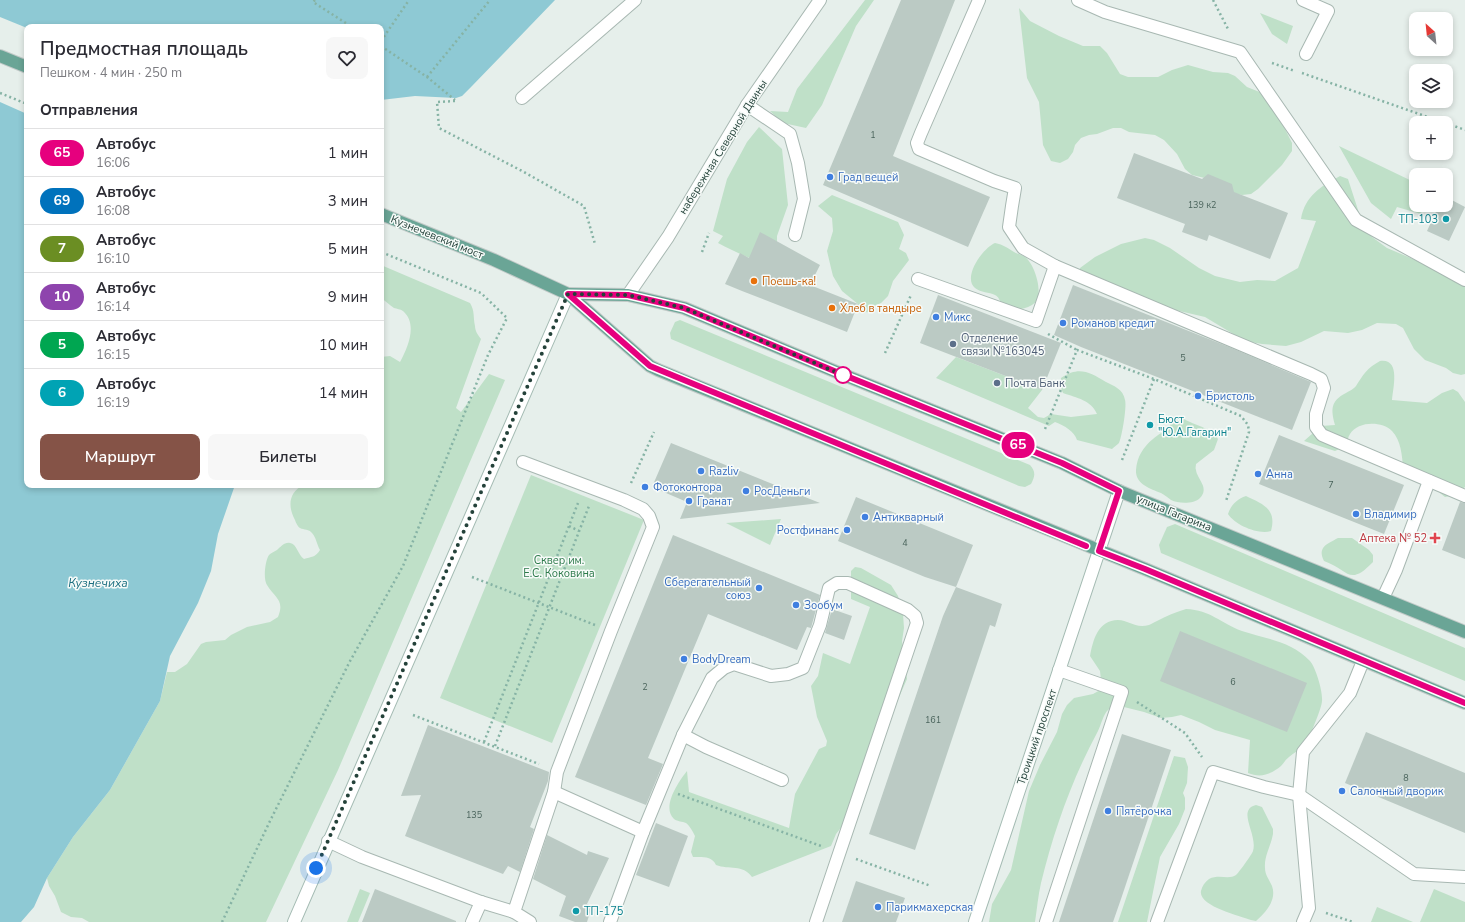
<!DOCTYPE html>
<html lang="ru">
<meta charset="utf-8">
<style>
:root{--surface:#fff;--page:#f7f7f7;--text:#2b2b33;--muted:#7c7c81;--line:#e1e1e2;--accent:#855347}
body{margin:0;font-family:"Nunito Sans",sans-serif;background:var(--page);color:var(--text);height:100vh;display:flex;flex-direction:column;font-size:15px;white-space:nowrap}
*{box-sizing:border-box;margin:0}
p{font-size:13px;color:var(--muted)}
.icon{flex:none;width:22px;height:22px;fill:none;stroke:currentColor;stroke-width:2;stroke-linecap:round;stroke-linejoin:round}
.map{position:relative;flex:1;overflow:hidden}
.side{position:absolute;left:24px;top:24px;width:360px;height:464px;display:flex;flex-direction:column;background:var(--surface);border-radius:8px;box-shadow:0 2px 6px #0003}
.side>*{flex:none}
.badge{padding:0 8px;border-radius:13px;font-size:14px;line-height:26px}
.needle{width:26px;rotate:333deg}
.buttons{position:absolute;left:1409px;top:12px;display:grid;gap:8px}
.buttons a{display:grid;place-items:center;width:44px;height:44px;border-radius:8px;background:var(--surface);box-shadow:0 2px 6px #0003;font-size:20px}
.you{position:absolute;width:20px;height:20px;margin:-10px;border:3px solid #fff;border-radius:50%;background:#1a73e8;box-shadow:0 0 0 6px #1a73e833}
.map>.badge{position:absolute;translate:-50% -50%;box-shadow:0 0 0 2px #fff}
h2{padding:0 16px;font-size:15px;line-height:36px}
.round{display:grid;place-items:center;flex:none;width:42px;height:42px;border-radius:8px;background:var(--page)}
.headline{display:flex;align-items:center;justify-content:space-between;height:68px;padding:0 16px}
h1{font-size:19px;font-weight:600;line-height:30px}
.action{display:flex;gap:8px;margin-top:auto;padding:8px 16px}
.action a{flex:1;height:46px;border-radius:8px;background:var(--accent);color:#fff;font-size:16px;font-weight:600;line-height:46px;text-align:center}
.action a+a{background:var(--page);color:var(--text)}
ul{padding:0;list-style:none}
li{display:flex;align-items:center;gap:12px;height:48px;padding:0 16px;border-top:1px solid var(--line)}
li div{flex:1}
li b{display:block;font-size:15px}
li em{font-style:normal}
li .badge{min-width:44px;font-weight:700;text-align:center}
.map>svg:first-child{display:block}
.green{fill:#bfe0c8}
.water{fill:#8ec9d4}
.pier{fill:#e6efeb}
.building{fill:#bbcac4}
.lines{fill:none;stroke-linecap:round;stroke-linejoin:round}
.lane-casing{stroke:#a8b8b2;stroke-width:14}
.street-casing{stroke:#a8b8b2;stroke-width:14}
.secondary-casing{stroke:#a4bbb3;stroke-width:14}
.primary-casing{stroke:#c2cac8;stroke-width:14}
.path{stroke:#86b3a5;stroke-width:2.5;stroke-dasharray:2 3;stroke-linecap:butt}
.lane{stroke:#fff;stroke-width:12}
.street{stroke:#fff;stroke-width:12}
.secondary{stroke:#fff;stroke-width:12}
.primary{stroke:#6aa596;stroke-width:12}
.line-casing{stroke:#fff;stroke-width:9}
.line{stroke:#e6007e;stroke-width:6}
.walk{stroke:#24423a;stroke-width:4;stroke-dasharray:0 7.2}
.shop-dot{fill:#3f7fe0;stroke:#f7fbf9;stroke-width:1.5}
.culture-dot{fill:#0f9aa8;stroke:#f7fbf9;stroke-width:1.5}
.food-dot{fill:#e8710a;stroke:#f7fbf9;stroke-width:1.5}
.service-dot{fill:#5c6f8a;stroke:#f7fbf9;stroke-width:1.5}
.stop-dot{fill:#fff;stroke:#e6007e;stroke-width:2}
.health-dot{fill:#e0444e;stroke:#f7fbf9;stroke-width:1.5}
.labels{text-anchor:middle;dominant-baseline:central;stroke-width:3;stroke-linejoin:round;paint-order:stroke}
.number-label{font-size:9px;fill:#4a645c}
.street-label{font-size:11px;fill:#24423a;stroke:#f7fbf9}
.shop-label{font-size:11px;fill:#366cbe;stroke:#f7fbf9;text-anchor:start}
.culture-label{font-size:11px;fill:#0d838f;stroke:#f7fbf9;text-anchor:start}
.food-label{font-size:11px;fill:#c56008;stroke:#f7fbf9;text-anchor:start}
.service-label{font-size:11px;fill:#4e5e75;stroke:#f7fbf9;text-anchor:start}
.health-label{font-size:11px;fill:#be3a42;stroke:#f7fbf9;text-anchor:end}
.park-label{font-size:11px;fill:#2d7a4b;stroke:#f7fbf9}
.water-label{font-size:12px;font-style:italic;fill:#1c6f80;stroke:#f7fbf9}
</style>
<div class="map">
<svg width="1465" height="922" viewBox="0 0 1465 922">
<rect width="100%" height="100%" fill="#e6efeb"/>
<g class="green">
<path d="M865,0H874L856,26L822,105L806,128L783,123L770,111L788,112L797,89Z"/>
<path d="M1019,8L1030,21L1059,36L1083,46H1100L1107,53L1120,74L1128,77H1158L1172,70L1188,65L1213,72L1228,73L1235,76L1247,87L1262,93L1282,123L1292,143V151L1282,165L1258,189L1251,194L1242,195L1233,193L1209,179L1192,175L1185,169L1177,154L1164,140L1155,135L1129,132L1121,128H1113L1097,134L1089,135L1081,138L1075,145L1073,152L1068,159L1060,163L1051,161L1043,145L1039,102L1027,78Z"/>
<path d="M1260,13L1293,26L1287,44L1272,34Z"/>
<path d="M759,127L782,149L788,205L777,236V242L767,266C751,258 734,252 718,243L723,236L713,231L727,179L747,142Z"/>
<path d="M1339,146L1416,183V205H1425L1421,214L1397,207L1391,219L1371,203Z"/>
<path d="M1340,176L1348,179L1359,213L1372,237L1387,248L1413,259L1465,285V374L1461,375L1453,373L1446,368L1425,360L1414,349L1403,328L1396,324L1377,323L1362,330L1348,333L1324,331L1301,342L1286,346L1262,344L1245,341L1205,317L1175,310L1079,276L1080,268L1095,257L1121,244L1145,238L1154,240L1170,248L1199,268L1215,276L1240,282L1257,280L1275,281L1298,268L1316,221L1301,219C1305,196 1321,186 1340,176Z"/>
<path d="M832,195L898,222L904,235L899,249L906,253L909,260L893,281L888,296L881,303L874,306L869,312L855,313L858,304L842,291L833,276L831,268L827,251L833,231L832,218L818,206Z"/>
<path d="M995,243C1004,245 1006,247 1014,252C1017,254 1021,254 1025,257C1035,264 1046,298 1032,305C1021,311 1009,312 1001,302C999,300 999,297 995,295C989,292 981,293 975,288C962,277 983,248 995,243Z"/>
<path d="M381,265L470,303C475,311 473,317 475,326C475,331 478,335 481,339L456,408L461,412L489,374L505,380L338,770L266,922H89L82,918L71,917L61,912L55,896L49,886L47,878L73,837L110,790L160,701L167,672H175L187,664L201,644L206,642L225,640L231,635L247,627L270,622L278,617C285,600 275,598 267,585C263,579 265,561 269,555C271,553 275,551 277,550C281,547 284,542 290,543C297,544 298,555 304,559C311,557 316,557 320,550C317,545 316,537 312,533C309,529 304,530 300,528C298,527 296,523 295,520C288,507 288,493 303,485H381V357L390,356L400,362C408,347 418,324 403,311C400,309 397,309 394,308C389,305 386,301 381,298Z"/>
<path d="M680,320L1030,465C1036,472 1035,476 1031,484L1025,487L1019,486L671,339L670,333L675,322Z"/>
<path d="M956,357L1042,390L1028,408L1038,417L1044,418L1051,414L1071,417L1097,414C1091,400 1077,398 1063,393L1060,386L1061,378C1079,366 1089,372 1106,382C1114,386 1123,389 1125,400C1127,406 1122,437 1119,443C1117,445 1114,447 1112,449L1077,440C1074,431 1065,426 1055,422L1049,426L936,378Z"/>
<path d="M1380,361C1401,358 1393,388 1392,400L1427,403L1442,393L1453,389L1458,392L1465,402V487L1456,495L1445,497L1440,493L1431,477L1403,467C1402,456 1401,440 1392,431C1382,421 1358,421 1350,434C1348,437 1347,442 1346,446L1335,451L1304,441L1321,426L1335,425C1331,410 1330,401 1346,393C1349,391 1354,389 1356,386C1363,375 1367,368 1380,361Z"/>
<path d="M1180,416C1192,426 1208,425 1218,439L1214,450L1196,464C1196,466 1195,468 1196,470C1197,479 1210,488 1200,498C1194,504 1179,504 1171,500C1168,498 1165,495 1161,493C1151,489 1135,484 1136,470C1137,457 1143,447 1153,439C1163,430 1168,433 1173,418Z"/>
<path d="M531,475L644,520L552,743L440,698Z"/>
<path d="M1246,496C1263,504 1277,509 1271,531C1258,535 1235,525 1228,514C1231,505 1237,499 1246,496Z"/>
<path d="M781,519L770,545L726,523Z"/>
<path d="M1175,524L1465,648V681L1161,553L1159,545L1167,527Z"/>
<path d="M1338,538H1352L1369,550L1373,555V562C1349,587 1349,570 1324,561C1317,547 1327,544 1338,538Z"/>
<path d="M855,567L861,568L891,585L898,596L903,614L904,628L902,641L907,679L843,825L836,834L831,846L752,877C743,864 729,870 716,865C712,856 703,857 693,857L691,852L695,836C693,832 690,826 686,823C682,821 678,822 674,819C661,807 679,781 687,771L689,792L789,828L795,794L819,749L826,746L827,741L817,717L811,686L818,676L823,653L850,664L870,607L851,599V571Z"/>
<path d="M1186,609C1211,610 1220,623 1242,631C1266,639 1291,641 1310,661C1316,668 1323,692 1322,701C1322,708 1308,741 1304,746C1300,750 1293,753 1289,757C1286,759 1284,763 1281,766C1270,775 1260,778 1248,773L1250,740L1215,730L1199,722L1181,715L1172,717L1161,718L1144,712L1116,705C1114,706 1110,708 1108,710C1103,715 1101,725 1098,731C1072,779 1054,830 1041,883C1038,896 1037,909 1035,922H989L992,904L1011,870L1029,791L1040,765L1057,732L1062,714L1067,705L1074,698L1093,694L1102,689L1100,671L1090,656C1093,640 1098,620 1118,620C1129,620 1135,629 1149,625C1152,624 1154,622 1157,621C1166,616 1176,612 1186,609Z"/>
<path d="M1174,756L1185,758L1188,767L1187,783L1183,793L1185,798V809L1179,824L1160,857L1147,922H1118Z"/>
<path d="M1256,805L1262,807L1273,829V834C1271,846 1264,856 1265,868C1265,875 1269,879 1272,886C1277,900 1266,912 1256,921L1251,920C1240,916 1198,906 1201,891C1202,886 1205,882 1209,879C1219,874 1229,880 1236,875C1237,875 1253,853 1253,851C1258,834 1236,810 1256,805Z"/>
<path d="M360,889L370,893L358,922H347Z"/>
<path d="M1434,889L1465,902V922H1420Z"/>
<path d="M1377,907L1413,922H1371Z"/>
</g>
<path class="water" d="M0,0H555L472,86L462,96L456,98L415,96L381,100V27H27V485H235L218,534L211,571L198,603L170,656L160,701L110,790L73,837L47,878L34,907L21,922H0Z"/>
<path class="pier" d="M0,17L27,28V114L0,102Z"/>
<g class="building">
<path d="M901,0H955L893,156L990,197L968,247L823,185Z"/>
<path d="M1134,153L1202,179L1208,174L1232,184L1234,192L1288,213L1270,259L1209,235L1207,241L1182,232L1185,224L1117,198Z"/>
<path d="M1446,197L1465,207L1449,241L1427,231L1439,205H1446Z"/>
<path d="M760,232L820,265L810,285L858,304L847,332L742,291L725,284L740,253L749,258Z"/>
<path d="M1073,285L1229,347L1311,382L1292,430L1081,347L1054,335Z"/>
<path d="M938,295L1061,343L1042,390L920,343Z"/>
<path d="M1279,435L1404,485L1384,534L1259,484Z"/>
<path d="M671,443L785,489L820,503L680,519L687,502L652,487Z"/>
<path d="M856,497L973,545L956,587L925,577L838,541Z"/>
<path d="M1460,502L1465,503V559L1442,550Z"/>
<path d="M673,535L820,595L811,628L807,627L797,650L708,614L648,758L663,764L646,805L575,777Z"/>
<path d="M956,587L1002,604L995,627L990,625L915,850L869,834L943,616Z"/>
<path d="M832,609L852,616L844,640L825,633Z"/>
<path d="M1180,631L1307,683L1287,732L1160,681Z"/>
<path d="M428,725L549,772L548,781L530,827L534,829L520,872L508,866L503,874L405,836L421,795L401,796Z"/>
<path d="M1366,732L1465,773V833L1345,783Z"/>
<path d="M1122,734L1171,750L1121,899L1113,922H1059Z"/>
<path d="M656,823L688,836L669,887L636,875Z"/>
<path d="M547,835L587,855L588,851L609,858L587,904L592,906L587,922H575L559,916L566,896L533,879Z"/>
<path d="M856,881L905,898L896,922H842Z"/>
<path d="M375,889L456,921V922H362Z"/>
</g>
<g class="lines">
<g class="lane-casing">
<g id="lane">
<path d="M979,0L921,133L917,143L919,149L994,181L1015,188L1012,206L1009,227L1023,248L1055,266L1311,374L1321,379L1324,388L1316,414V427L1322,435L1465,496"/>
<path d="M1078,0L1105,12L1240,52L1356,220L1465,280"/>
<path d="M1303,0L1328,11L1306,54"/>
<path d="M522,98L635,0"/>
<path d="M747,105L790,134L798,163L804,199L795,235"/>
<path d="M918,279L1036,321L1055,266"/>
<path d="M523,462L624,500L643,509L649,516L653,527L611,631L557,772L554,792"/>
<path d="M1383,598L1396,570L1429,481"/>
<path d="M683,735L706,747L782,780"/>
<path d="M328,841L362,857L481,902L514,912"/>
<path d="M472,922L481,902"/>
<path d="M530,922L514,912L554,792L643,832"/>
<path d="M610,922L643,832L683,735L712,678L724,668L734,664L771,676L788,674L803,668L820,625L829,588L837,583H848L908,610L915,616L917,623L816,922"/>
<path d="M1046,922L1122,692L1059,670"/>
<path d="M1157,922L1213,772L1264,787L1299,795L1414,874L1465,877"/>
<path d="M1303,922L1309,908L1299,795L1303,752L1350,693L1363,661"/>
</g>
</g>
<g class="street-casing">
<path id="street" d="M628,295L668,237L747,105L820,0"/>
</g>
<g class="secondary-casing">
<g id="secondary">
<path d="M294,922L568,294"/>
<path d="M975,922L1119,491"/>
</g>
</g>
<g class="primary-casing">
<g id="primary">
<path d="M0,56L27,67"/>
<path d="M381,214L494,260L568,294L650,366L658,370L1145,569L1465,703"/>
<path d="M568,294L628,295L684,308L839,373L1062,463L1119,491L1465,632"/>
</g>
</g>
<g class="path">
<path d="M315,0L313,2L352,27"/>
<path d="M1213,0L1228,29"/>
<path d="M381,41L409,0"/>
<path d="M381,46L427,77L455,100"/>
<path d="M1272,63L1295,71"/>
<path d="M1302,73L1445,123"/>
<path d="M427,77L490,0"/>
<path d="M0,93L27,104"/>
<path d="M455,101L437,102L439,128L524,172L584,206L595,244"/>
<path d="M1446,123L1465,130"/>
<path d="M702,252L709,233"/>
<path d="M1048,334L1077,350"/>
<path d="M885,353L911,295"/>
<path d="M1045,429L1077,350L1154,379L1241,416L1248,425L1249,432L1226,501"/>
<path d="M1122,460L1154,379"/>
<path d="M631,483L654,432"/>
<path d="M569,526L579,531"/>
<path d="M472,577L595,625"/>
<path d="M1137,702L1185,733L1202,757"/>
<path d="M413,715L539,764"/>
<path d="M484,742L578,503"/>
<path d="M495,746L589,506"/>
<path d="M678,794L821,846"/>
<path d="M856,859L931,886"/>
<path d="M1326,913L1353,922"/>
<path d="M222,922L270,821L349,663L403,566L488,355L507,318L481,293L381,252"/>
</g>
<use href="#lane" class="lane"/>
<use href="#street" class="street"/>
<use href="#secondary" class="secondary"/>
<use href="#primary" class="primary"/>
</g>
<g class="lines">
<g class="line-casing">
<path id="line" d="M1086,546L650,366L568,294L628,295L684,308L839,373L1062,463L1119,491L1099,551L1145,569L1465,703"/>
</g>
<use href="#line" class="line"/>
<path class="walk" d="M316,868L568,294L628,295L684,308L843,375"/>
</g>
<g class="shop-dot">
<circle cx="830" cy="177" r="4"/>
<circle cx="936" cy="317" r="4"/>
<circle cx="1063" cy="323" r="4"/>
<circle cx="1198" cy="396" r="4"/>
<circle cx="701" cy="471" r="4"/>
<circle cx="1258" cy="474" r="4"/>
<circle cx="645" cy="487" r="4"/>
<circle cx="746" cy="491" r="4"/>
<circle cx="689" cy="501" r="4"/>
<circle cx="1356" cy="514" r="4"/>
<circle cx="865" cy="517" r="4"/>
<circle cx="847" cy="530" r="4"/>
<circle cx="759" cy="588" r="4"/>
<circle cx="796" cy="605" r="4"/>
<circle cx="684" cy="659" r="4"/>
<circle cx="1342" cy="791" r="4"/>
<circle cx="1108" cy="811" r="4"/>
<circle cx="878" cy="907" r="4"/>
</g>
<g class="culture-dot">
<circle cx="1446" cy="219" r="4"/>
<circle cx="1150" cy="425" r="4"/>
<circle cx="576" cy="911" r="4"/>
</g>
<g class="food-dot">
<circle cx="754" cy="281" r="4"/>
<circle cx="832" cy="308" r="4"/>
</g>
<g class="service-dot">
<circle cx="953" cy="344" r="4"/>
<circle cx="997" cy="383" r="4"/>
</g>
<circle class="stop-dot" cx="843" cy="375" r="8"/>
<path class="health-dot" d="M1433 532h4v4h4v4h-4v4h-4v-4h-4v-4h4z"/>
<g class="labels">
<g class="number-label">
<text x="873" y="135">1</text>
<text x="1202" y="205">139 к2</text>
<text x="1183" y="358">5</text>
<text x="1331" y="485">7</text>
<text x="905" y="543">4</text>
<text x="1233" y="682">6</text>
<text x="645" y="687">2</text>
<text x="933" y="720">161</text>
<text x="1406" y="778">8</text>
<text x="474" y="815">135</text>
</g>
<g class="street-label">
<text transform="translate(723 147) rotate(-58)">набережная Северной Двины</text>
<text transform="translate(437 237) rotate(22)">Кузнечевский мост</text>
<text transform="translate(1174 513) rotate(22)">улица Гагарина</text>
<text transform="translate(1037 737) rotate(-71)">Троицкий проспект</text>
</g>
<g class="shop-label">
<text x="838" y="177">Град вещей</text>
<text x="944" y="317">Микс</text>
<text x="1071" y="323">Романов кредит</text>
<text x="1206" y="396">Бристоль</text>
<text x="709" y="471">Razliv</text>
<text x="1266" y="474">Анна</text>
<text x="653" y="487">Фотоконтора</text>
<text x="754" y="491">РосДеньги</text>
<text x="697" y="501">Гранат</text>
<text x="1364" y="514">Владимир</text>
<text x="873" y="517">Антикварный</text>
<text x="839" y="530" text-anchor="end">Ростфинанс</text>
<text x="751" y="582" text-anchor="end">Сберегательный<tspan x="751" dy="13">союз</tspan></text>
<text x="804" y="605">Зообум</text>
<text x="692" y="659">BodyDream</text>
<text x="1350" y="791">Салонный дворик</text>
<text x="1116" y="811">Пятёрочка</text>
<text x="886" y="907">Парикмахерская</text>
</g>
<g class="culture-label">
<text x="1438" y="219" text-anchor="end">ТП-103</text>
<text x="1158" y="419">Бюст<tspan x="1158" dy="13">"Ю.А.Гагарин"</tspan></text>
<text x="584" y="911">ТП-175</text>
</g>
<g class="food-label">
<text x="762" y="281">Поешь-ка!</text>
<text x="840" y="308">Хлеб в тандыре</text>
</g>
<g class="service-label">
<text x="961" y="338">Отделение<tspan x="961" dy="13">связи №163045</tspan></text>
<text x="1005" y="383">Почта Банк</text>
</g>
<g class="health-label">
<text x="1427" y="538">Аптека № 52</text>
</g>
<g class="park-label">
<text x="559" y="560">Сквер им.<tspan x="559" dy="13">Е.С. Коковина</tspan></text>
</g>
<g class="water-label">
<text x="98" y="583">Кузнечиха</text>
</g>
</g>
</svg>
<div class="buttons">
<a><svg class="needle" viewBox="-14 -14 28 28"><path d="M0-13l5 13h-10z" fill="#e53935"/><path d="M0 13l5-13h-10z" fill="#7c7c81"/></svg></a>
<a><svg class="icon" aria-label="layers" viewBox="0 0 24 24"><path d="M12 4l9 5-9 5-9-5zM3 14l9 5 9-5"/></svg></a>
<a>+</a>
<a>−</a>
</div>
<div class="you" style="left:316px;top:868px"></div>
<b class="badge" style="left:1018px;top:445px;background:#e6007e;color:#fff">65</b>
<section class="side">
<div class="headline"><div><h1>Предмостная площадь</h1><p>Пешком · 4 мин · 250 m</p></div><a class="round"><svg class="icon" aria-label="heart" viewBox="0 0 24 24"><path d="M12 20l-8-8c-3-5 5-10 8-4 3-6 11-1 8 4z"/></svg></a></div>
<h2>Отправления</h2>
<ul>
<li><span class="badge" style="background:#e6007e;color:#fff">65</span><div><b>Автобус</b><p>16:06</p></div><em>1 мин</em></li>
<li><span class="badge" style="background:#0072bc;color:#fff">69</span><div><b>Автобус</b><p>16:08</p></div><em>3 мин</em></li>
<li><span class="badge" style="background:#6b8e23;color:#fff">7</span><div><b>Автобус</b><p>16:10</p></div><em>5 мин</em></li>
<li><span class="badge" style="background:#8e44ad;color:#fff">10</span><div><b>Автобус</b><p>16:14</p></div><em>9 мин</em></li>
<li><span class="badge" style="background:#00a651;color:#fff">5</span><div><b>Автобус</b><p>16:15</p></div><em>10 мин</em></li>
<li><span class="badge" style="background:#00a3b4;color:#fff">6</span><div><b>Автобус</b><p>16:19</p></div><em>14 мин</em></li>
</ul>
<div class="action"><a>Маршрут</a><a>Билеты</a></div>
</section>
</div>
